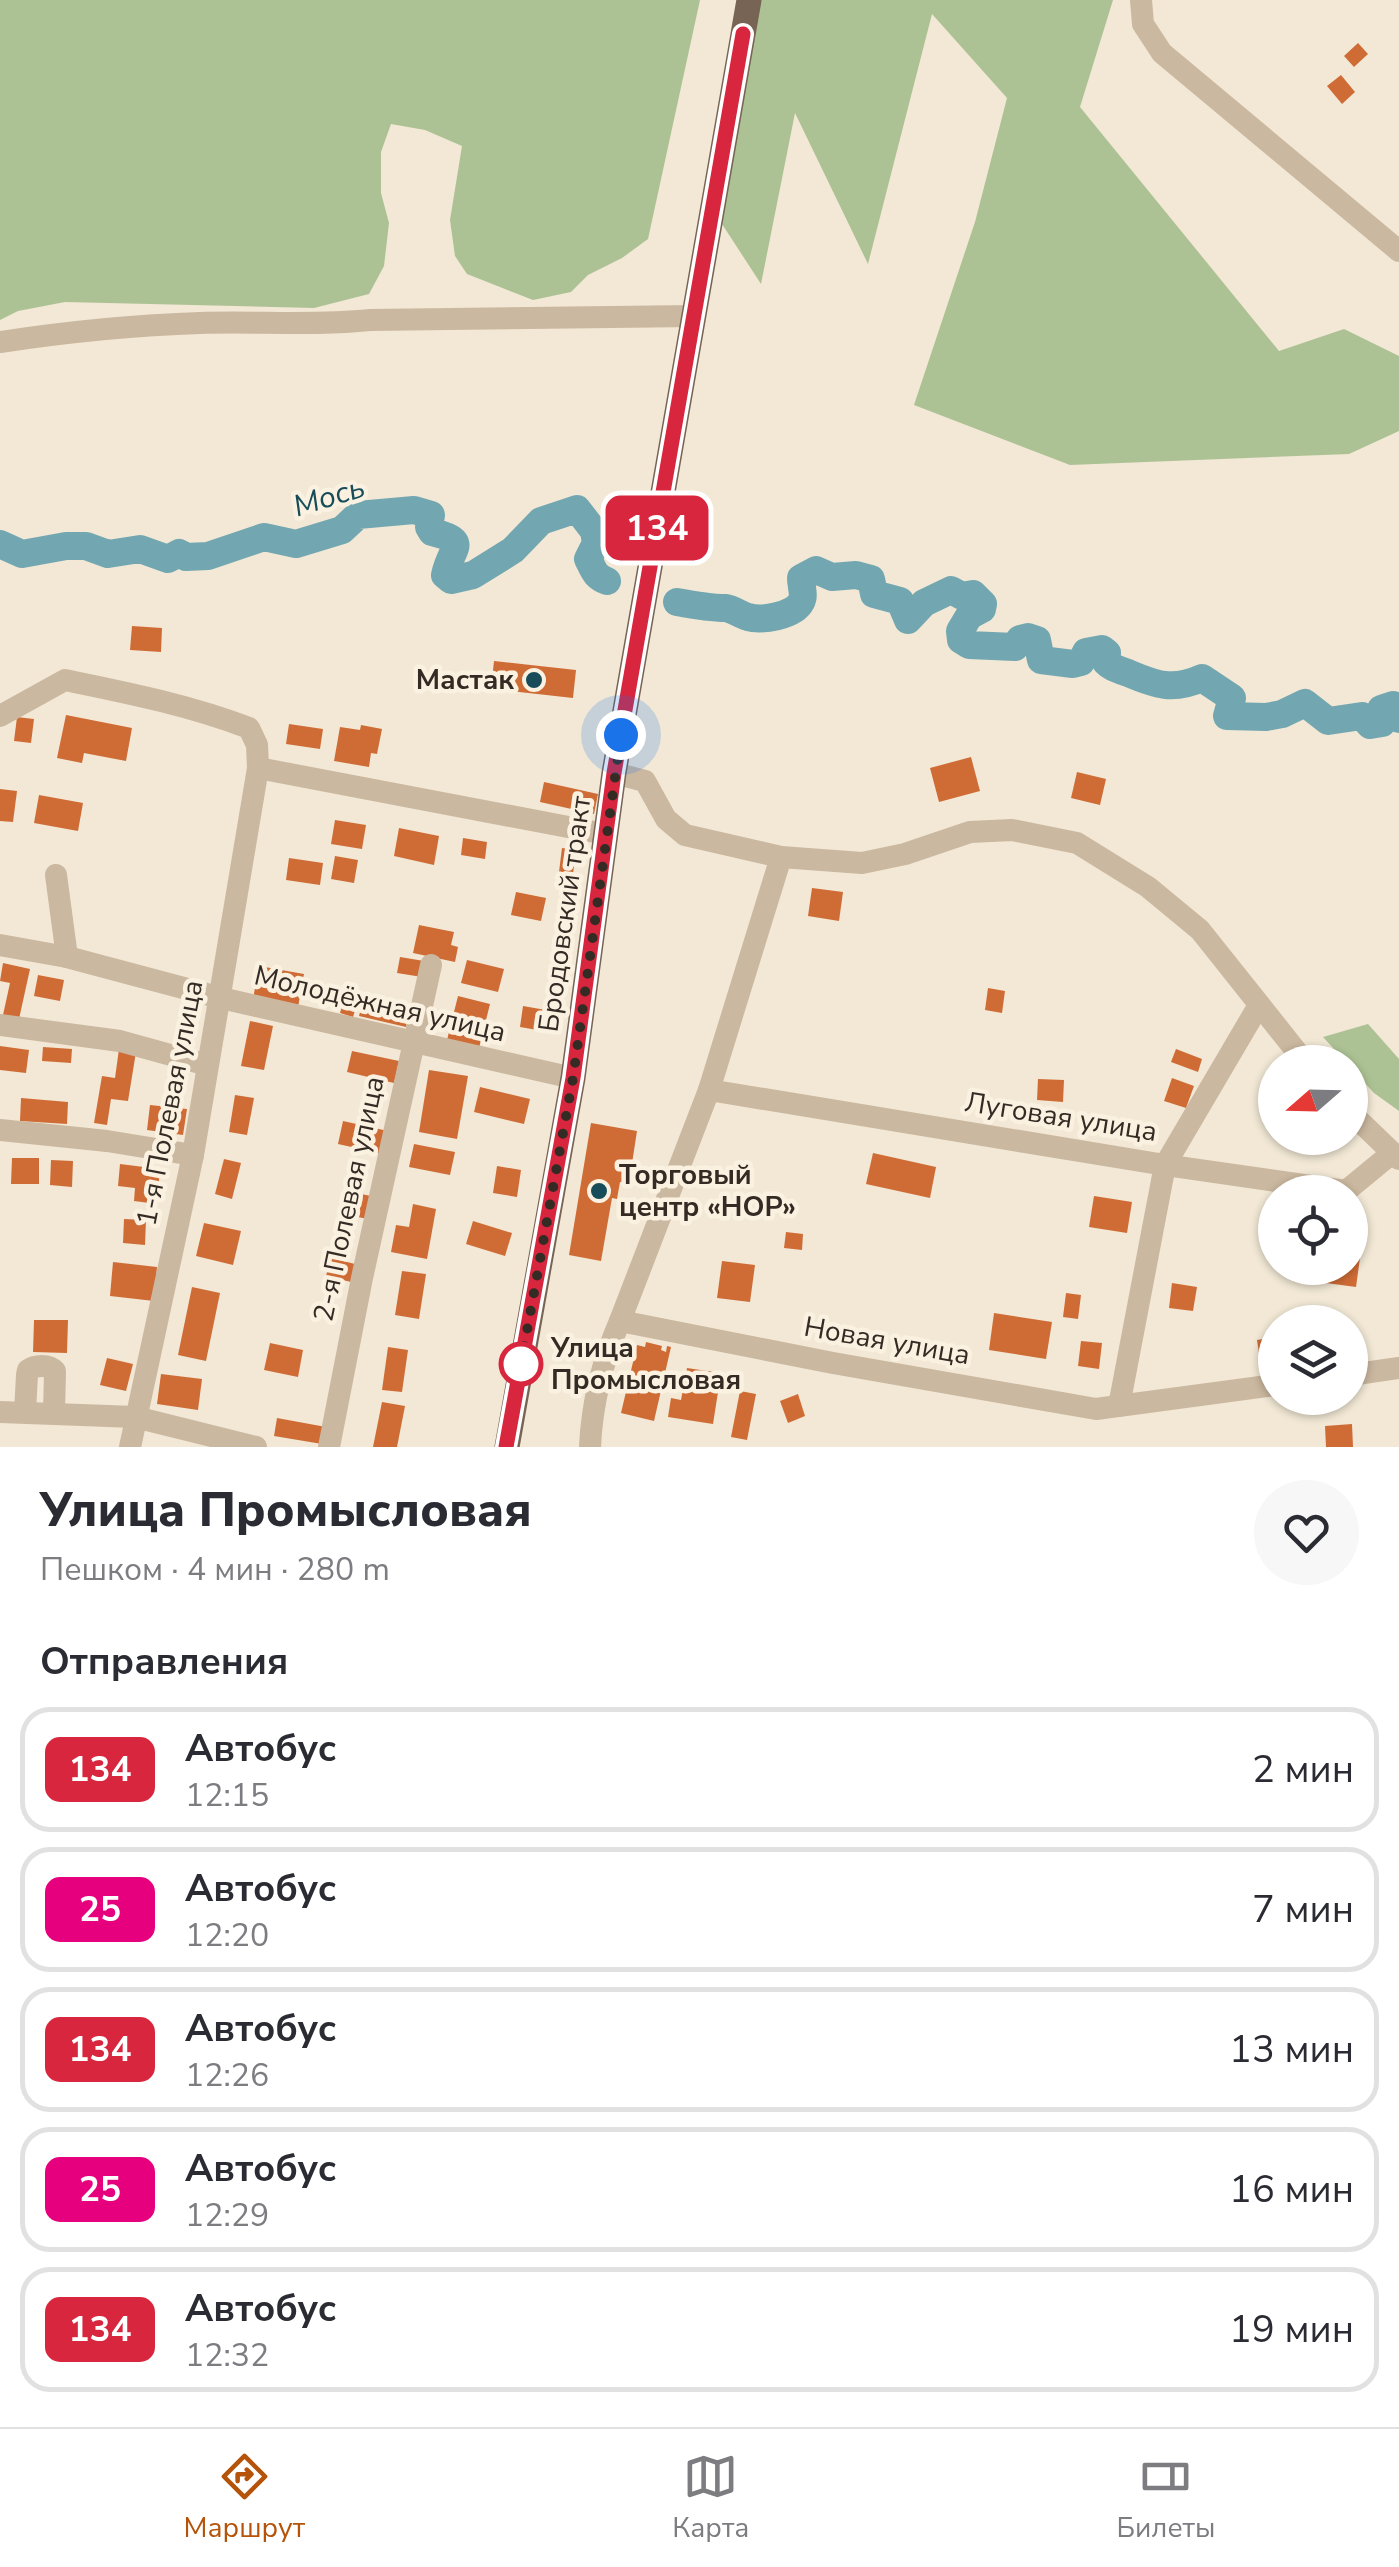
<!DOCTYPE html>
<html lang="ru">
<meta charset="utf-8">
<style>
:root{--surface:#fff;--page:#f7f7f7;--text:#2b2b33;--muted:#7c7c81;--line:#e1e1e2;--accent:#b45309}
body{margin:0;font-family:"Nunito Sans",sans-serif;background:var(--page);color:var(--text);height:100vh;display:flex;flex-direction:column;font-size:38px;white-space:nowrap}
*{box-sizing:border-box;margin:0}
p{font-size:32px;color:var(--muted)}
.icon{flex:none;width:55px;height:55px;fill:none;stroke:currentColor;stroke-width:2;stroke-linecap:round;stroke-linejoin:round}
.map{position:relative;height:1447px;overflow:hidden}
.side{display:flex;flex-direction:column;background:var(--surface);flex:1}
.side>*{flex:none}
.badge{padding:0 20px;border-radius:15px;font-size:35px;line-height:65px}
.needle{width:65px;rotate:250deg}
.buttons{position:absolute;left:1258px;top:1045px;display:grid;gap:20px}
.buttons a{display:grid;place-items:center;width:110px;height:110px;border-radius:50%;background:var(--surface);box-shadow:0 2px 8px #0004;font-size:50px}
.you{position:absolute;width:50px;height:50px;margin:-25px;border:8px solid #fff;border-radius:50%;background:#1a73e8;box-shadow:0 0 0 15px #1a73e833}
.map>.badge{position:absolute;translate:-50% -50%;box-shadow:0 0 0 5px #fff}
h2{padding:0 40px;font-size:38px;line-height:90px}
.round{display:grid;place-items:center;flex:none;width:105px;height:105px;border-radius:52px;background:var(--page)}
.head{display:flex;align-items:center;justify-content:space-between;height:170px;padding:0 40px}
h1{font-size:48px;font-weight:800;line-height:75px}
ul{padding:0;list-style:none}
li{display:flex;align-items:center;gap:30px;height:125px;margin:0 20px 15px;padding:0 20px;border:5px solid var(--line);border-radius:30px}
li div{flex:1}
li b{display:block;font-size:38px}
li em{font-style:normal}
li .badge{min-width:110px;font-weight:700;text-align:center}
.tabs{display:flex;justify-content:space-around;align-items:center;height:140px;border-top:2px solid var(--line);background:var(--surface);font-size:28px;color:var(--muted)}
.tabs a{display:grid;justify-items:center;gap:5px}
.tabs .on{color:var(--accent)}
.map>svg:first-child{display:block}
.green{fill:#adc294}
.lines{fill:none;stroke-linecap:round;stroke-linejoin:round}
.river{stroke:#72a7b1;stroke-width:28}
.building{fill:#cf6c36}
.minor{stroke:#cbb8a0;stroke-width:22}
.major{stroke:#776454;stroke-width:25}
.line-casing{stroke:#fff;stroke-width:22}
.line{stroke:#d7263d;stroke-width:15}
.walk{stroke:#342b24;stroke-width:10;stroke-dasharray:0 18}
.poi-dot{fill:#174c58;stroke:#faf1e1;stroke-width:4}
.stop-dot{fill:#fff;stroke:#d7263d;stroke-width:5}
.labels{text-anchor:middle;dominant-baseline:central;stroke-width:9;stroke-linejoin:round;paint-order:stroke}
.poi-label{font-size:28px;font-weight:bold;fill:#342b24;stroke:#faf1e1;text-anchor:end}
.street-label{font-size:28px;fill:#342b24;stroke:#faf1e1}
.stop-label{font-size:28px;font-weight:bold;fill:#342b24;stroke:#faf1e1;text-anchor:start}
.water-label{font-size:30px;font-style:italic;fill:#174c58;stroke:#faf1e1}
</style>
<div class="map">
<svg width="1399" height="1447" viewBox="0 0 1399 1447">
<rect width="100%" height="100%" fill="#f2e8d5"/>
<g class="green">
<path d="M0,0H700L648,239L622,258L588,275L571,292L533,300L467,274L455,256L450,220L462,146L425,130L391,124L381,152V193L389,223L384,266L369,294L314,308L65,302L18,311L0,320Z"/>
<path d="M758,0H1113L1080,107L1279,351L1344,329L1399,356V431L1349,454L1070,465L914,405L975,222L1007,98L932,14L868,264L795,113L761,284L722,224Z"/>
<path d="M1368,1024L1399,1059V1111L1374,1093L1350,1067V1062H1346L1323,1037Z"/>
</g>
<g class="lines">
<g class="river">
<path d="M0,544L22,554L66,546H86L108,554L140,549L168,559L179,553L186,557L208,556L264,537L296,544L342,530L358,515L414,510L431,515L429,527L432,532C471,542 451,546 445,575L451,580L473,575L513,550L541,521L577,509L594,531L596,543L588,559C594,570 594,576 607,581"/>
<path d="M677,602C693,605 709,608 725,608C734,609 740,615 748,617C761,621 794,616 801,602C805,595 801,587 801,578L816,570L832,577L856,575L871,579L874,594L900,601L908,620L924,603L951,590L962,596L973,594L983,604L982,609L969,616L960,631L961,640L969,645L1015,647L1020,639L1028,637L1037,640L1041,660L1073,664L1081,662L1086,652L1102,649L1107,653L1106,662C1113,669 1118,669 1128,673C1156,685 1173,691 1202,678L1232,698L1227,716L1266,717L1282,714L1305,703L1328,721L1362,716L1370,725L1382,723L1381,709L1393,705L1395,716L1399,719"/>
</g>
</g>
<g class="building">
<path d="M1358,43L1368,54L1354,67L1344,56Z"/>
<path d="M1341,75L1355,92L1342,104L1327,86Z"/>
<path d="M132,626L162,628L161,652L130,650Z"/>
<path d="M494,661L576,670L573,698L491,689Z"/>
<path d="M66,715L132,728L126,761L84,753L82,763L57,758Z"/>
<path d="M17,717L34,719L31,743L14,741Z"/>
<path d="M289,724L323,729L320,749L286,744Z"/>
<path d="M361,725L382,729L377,754L371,753L369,767L334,761L340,727L360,730Z"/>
<path d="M971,757L980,791L939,802L930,768Z"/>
<path d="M1077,772L1106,779L1100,805L1071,798Z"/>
<path d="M544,782L598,794L594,814L540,802Z"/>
<path d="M0,789L17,791L13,822L0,821Z"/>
<path d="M39,795L83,803L78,831L34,823Z"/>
<path d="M335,820L366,825L362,849L331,844Z"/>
<path d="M399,828L439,836L434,865L394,856Z"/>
<path d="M463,838L487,842L485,859L461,855Z"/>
<path d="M562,848L576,850L573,874L559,872Z"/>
<path d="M335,856L358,860L354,883L331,879Z"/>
<path d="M289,858L323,863L320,885L286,880Z"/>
<path d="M812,888L843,892L839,921L808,916Z"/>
<path d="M516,892L546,898L541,921L511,915Z"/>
<path d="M419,925L454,932L451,945L458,947L455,962L413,953Z"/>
<path d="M400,957L424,961L422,977L397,973Z"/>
<path d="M467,960L504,969L498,992L461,983Z"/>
<path d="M3,963L30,969L19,1019L3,1015L10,983L0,981Z"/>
<path d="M259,966L304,974L298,1007L253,999Z"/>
<path d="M38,975L64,980L60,1001L34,996Z"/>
<path d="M988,988L1005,991L1002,1013L985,1010Z"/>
<path d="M346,993L359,997L353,1017L340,1013Z"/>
<path d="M458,996L490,1004L479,1048L447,1040Z"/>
<path d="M364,998L410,1008L406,1027L359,1016Z"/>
<path d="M523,1006L546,1010L543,1031L520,1027Z"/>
<path d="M250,1021L273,1026L264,1070L241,1066Z"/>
<path d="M0,1046L29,1050L26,1073L0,1070Z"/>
<path d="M43,1047L72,1049L71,1063L42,1061Z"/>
<path d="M119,1049L136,1052L128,1101L111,1099L107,1125L94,1123L102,1076L115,1078Z"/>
<path d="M1176,1049L1202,1059L1198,1072L1171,1062Z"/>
<path d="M352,1051L399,1061L394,1083L347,1072Z"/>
<path d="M429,1070L468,1076L457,1139L419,1132Z"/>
<path d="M1172,1078L1194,1086L1186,1108L1164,1101Z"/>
<path d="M1038,1079L1064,1080L1063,1102L1037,1100Z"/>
<path d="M480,1087L530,1099L524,1124L474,1112Z"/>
<path d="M235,1095L254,1098L247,1135L229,1132Z"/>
<path d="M21,1098L68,1102L67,1124L20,1121Z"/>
<path d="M150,1105L187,1109L183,1135L147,1130Z"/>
<path d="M343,1121L388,1131L383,1154L338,1144Z"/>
<path d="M591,1123L637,1131L629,1183L620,1182L617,1199L612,1198L601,1261L569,1255Z"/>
<path d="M414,1144L455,1152L450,1175L409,1167Z"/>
<path d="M873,1153L936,1167L930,1198L866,1184Z"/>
<path d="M12,1158H39V1184H11Z"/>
<path d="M224,1159L241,1163L232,1199L215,1194Z"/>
<path d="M51,1160L73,1161L72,1187L50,1185Z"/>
<path d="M120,1164L160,1169L157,1204L134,1201L135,1188L118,1186Z"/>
<path d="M497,1166L521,1170L517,1197L493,1193Z"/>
<path d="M351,1192L371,1196L368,1219L347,1215Z"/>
<path d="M1094,1196L1132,1202L1127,1233L1089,1227Z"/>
<path d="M413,1204L436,1209L427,1259L391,1252L396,1225L409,1227Z"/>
<path d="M124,1219L146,1220L145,1245L123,1243Z"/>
<path d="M473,1221L512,1233L505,1256L466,1244Z"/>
<path d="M204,1223L241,1231L233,1265L196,1256Z"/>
<path d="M786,1232L803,1234L802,1250L784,1248Z"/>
<path d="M1350,1257L1360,1258L1356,1287L1311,1281L1313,1268H1350Z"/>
<path d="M331,1258L355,1264L351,1282L326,1276Z"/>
<path d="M722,1261L755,1265L750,1302L717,1298Z"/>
<path d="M113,1262L157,1267L154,1301L110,1296Z"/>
<path d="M402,1271L426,1274L419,1319L395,1315Z"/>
<path d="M1172,1283L1197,1287L1193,1311L1169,1308Z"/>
<path d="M192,1287L220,1293L206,1361L178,1355Z"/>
<path d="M1066,1293L1081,1295L1078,1319L1063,1317Z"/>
<path d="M994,1313L1052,1322L1046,1359L989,1350Z"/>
<path d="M34,1320H68L67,1353L33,1352Z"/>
<path d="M1275,1337V1358L1260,1360L1257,1340Z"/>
<path d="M1081,1341L1102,1343L1099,1369L1078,1366Z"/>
<path d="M646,1342L662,1346L661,1350L666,1352L667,1346L671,1347L654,1421L621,1413L637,1345L645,1347Z"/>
<path d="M270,1343L303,1350L298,1377L264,1370Z"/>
<path d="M388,1347L408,1350L402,1392L382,1390Z"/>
<path d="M107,1358L133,1364L126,1391L100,1385Z"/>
<path d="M687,1368L721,1373L713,1424L668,1417L671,1398L681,1400Z"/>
<path d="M161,1374L202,1379L198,1410L157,1404Z"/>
<path d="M740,1391L756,1394L747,1440L731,1437Z"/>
<path d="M798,1394L805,1416L788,1423L780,1401Z"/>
<path d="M382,1402L405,1406L397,1447H373Z"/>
<path d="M277,1418L326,1427L322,1444L274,1436Z"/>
<path d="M1352,1424L1353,1447H1326L1325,1426Z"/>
</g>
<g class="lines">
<g class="minor">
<path d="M1141,0L1143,24L1162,53L1399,251"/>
<path d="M0,342C67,332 133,325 200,323C257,321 313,326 370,320L694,316"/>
<path d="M0,716L65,680C128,693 189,705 249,728L257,745L258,768L193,1155L130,1447"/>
<path d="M258,768L605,834"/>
<path d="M614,773L645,781L666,819L685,835L781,857L862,863L905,854L970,832L1012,830L1077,843L1148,887L1200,930L1305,1062"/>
<path d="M56,875L67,957"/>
<path d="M0,945L67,957L221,998L573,1078"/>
<path d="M0,1025L120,1041L207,1065"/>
<path d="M709,1090L1165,1165L1346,1191L1391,1154"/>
<path d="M1350,1112L1399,1159"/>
<path d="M0,1130L107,1141L193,1155"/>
<path d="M620,1321L709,1090L781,857"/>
<path d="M1350,1375L1399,1368"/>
<path d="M1119,1406L1165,1165L1259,1005"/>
<path d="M0,1412L135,1417L256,1447"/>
<path d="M25,1412L27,1375L28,1370C35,1365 49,1364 55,1371L54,1413"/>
<path d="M329,1447L362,1278L431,965"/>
<path d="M590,1447C592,1402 602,1362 620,1321L833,1363L1096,1409L1275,1385"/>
</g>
<path class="major" d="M507,1447L573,1078L614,773L749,0"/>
</g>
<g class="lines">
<g class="line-casing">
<path id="line" d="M506,1447L573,1078L614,773L743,34"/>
</g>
<use href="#line" class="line"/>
<path class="walk" d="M521,1364L573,1078L621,735"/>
</g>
<g class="poi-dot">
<circle cx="534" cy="680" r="10"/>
<circle cx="599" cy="1191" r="10"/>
</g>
<circle class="stop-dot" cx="521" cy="1364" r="20"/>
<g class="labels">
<g class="poi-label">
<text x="514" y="680">Мастак</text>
<text x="619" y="1175" text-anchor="start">Торговый<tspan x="619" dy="32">центр «НОР»</tspan></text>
</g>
<g class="street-label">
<text transform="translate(565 914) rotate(-82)">Бродовский тракт</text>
<text transform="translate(380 1004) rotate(13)">Молодёжная улица</text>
<text transform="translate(170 1103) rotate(-79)">1-я Полевая улица</text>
<text transform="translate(1061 1117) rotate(9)">Луговая улица</text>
<text transform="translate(349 1199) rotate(-78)">2-я Полевая улица</text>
<text transform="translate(887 1341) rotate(10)">Новая улица</text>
</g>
<g class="stop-label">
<text x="551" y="1348">Улица<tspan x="551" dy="32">Промысловая</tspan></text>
</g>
<g class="water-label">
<text transform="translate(329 497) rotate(-17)">Мось</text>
</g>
</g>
</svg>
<div class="buttons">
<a><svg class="needle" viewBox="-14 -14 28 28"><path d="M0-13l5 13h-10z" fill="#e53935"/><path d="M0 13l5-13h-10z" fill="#7c7c81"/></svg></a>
<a><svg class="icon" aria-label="locate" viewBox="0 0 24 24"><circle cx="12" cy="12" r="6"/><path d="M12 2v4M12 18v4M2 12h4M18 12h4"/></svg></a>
<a><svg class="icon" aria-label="layers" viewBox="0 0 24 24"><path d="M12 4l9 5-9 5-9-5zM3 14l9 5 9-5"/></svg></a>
</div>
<div class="you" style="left:621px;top:735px"></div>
<b class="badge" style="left:657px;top:528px;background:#d7263d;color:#fff">134</b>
</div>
<section class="side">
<div class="head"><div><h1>Улица Промысловая</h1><p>Пешком · 4 мин · 280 m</p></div><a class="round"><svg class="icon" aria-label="heart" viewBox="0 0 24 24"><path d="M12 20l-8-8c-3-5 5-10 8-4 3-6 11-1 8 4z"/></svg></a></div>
<h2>Отправления</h2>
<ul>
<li><span class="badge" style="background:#d7263d;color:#fff">134</span><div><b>Автобус</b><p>12:15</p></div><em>2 мин</em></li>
<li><span class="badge" style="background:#e6007e;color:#fff">25</span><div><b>Автобус</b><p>12:20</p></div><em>7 мин</em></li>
<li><span class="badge" style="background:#d7263d;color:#fff">134</span><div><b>Автобус</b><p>12:26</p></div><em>13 мин</em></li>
<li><span class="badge" style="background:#e6007e;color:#fff">25</span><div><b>Автобус</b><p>12:29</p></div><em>16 мин</em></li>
<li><span class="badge" style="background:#d7263d;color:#fff">134</span><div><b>Автобус</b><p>12:32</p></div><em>19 мин</em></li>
</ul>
</section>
<nav class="tabs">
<a class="on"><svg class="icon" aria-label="directions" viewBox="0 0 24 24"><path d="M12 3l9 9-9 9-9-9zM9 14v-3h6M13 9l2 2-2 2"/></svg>Маршрут</a>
<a><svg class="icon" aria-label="map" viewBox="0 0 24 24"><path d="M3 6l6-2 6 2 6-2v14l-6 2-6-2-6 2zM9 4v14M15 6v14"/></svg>Карта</a>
<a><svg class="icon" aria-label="tickets" viewBox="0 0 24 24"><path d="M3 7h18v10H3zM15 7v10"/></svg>Билеты</a>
</nav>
